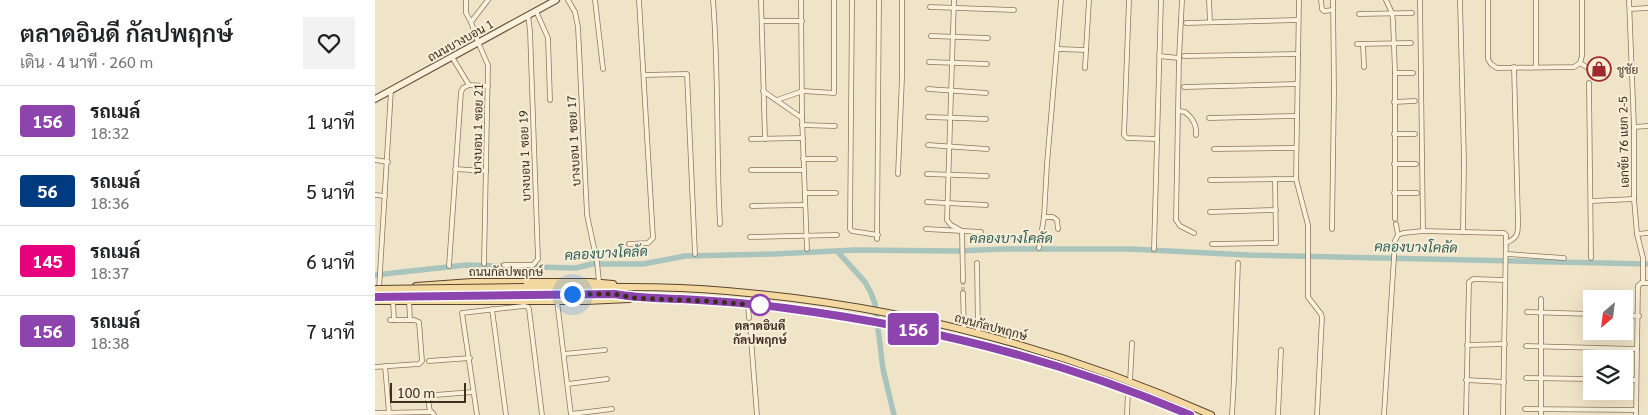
<!DOCTYPE html>
<html lang="th">
<meta charset="utf-8">
<style>
:root{--surface:#fff;--page:#f2f2f2;--text:#202124;--muted:#757577;--line:#e0e0e0}
body{margin:0;font-family:Georgia,Sarabun,serif;background:var(--page);color:var(--text);height:100vh;display:flex;flex-direction:column;font-size:19px;white-space:nowrap}
*{box-sizing:border-box;margin:0}
p{font-size:16px;color:var(--muted)}
.icon{flex:none;width:28px;height:28px;fill:none;stroke:currentColor;stroke-width:2;stroke-linecap:round;stroke-linejoin:round}
.map{position:relative;flex:1;overflow:hidden}
.panel{display:flex;flex-direction:column;background:var(--surface);width:375px}
.panel>*{flex:none}
.badge{padding:0 10px;border-radius:4px;font-size:18px;line-height:32px}
.needle{width:32px;rotate:208deg}
.controls{position:absolute;left:1208px;top:290px;display:grid;gap:10px}
.controls a{display:grid;place-items:center;width:50px;height:50px;border-radius:0px;background:var(--surface);box-shadow:0 5px 20px #0002;font-size:25px}
.scale{position:absolute;left:15px;bottom:12px;width:76px;box-sizing:border-box;padding-left:5px;border:2px solid #3d2e20;border-top:0;font-size:14px;line-height:18px;white-space:nowrap;color:#3d2e20;-webkit-text-stroke:4px #f7eed8;paint-order:stroke}
.you{position:absolute;width:25px;height:25px;margin:-12px;border:4px solid #fff;border-radius:50%;background:#1a73e8;box-shadow:0 0 0 8px #1a73e833}
.map>.badge{position:absolute;translate:-50% -50%;box-shadow:0 0 0 2px #fff}
.round{display:grid;place-items:center;flex:none;width:52px;height:52px;border-radius:0px;background:var(--page)}
.summary{display:flex;align-items:center;justify-content:space-between;height:85px;padding:0 20px}
h1{font-size:24px;font-weight:600;line-height:38px}
ul{padding:0;list-style:none}
li{display:flex;align-items:center;gap:15px;height:70px;padding:0 20px;border-top:1px solid var(--line)}
li div{flex:1}
li b{display:block;font-size:19px}
li em{font-style:normal}
li .badge{min-width:55px;font-weight:700;text-align:center}
main{display:flex;flex:1;min-height:0}
.map>svg:first-child{display:block}
.lines{fill:none;stroke-linecap:round;stroke-linejoin:round}
.canal{stroke:#a9c4bc;stroke-width:5.5}
.minor-tunnel{stroke:#ccc0a6;stroke-width:4;stroke-dasharray:4 2;stroke-linecap:butt}
.minor-casing{stroke:#8d765c;stroke-width:5.5}
.secondary-casing{stroke:#6f573f;stroke-width:8}
.primary-casing{stroke:#5b4430;stroke-width:8}
.minor{stroke:#faf1dc;stroke-width:4}
.secondary{stroke:#faf1dc;stroke-width:5.5}
.primary{stroke:#f3d9a0;stroke-width:6}
.primary-bridge-casing{stroke:#5b4430;stroke-width:8;stroke-linecap:butt}
.primary-bridge{stroke:#f3d9a0;stroke-width:6}
.line-casing{stroke:#fff;stroke-width:11}
.line{stroke:#8e44ad;stroke-width:8}
.walk{stroke:#3d2e20;stroke-width:5;stroke-dasharray:0 9}
.stop-dot{fill:#fff;stroke:#8e44ad;stroke-width:2.5}
.labels{text-anchor:middle;dominant-baseline:central;stroke-width:4;stroke-linejoin:round;paint-order:stroke}
.street-label{font-size:12px;fill:#3d2e20;stroke:#f7eed8}
.poi-label{font-size:12px;fill:#3d2e20;stroke:#f7eed8;text-anchor:start}
.stop-label{font-size:12px;font-weight:bold;fill:#3d2e20;stroke:#f7eed8}
.water-label{font-size:14px;font-style:italic;fill:#2f5d5a;stroke:#f7eed8}
</style>
<main>
<section class="panel">
<div class="summary"><div><h1>ตลาดอินดี กัลปพฤกษ์</h1><p>เดิน · 4 นาที · 260 m</p></div><a class="round"><svg class="icon" aria-label="heart" viewBox="0 0 24 24"><path d="M12 20l-8-8c-3-5 5-10 8-4 3-6 11-1 8 4z"/></svg></a></div>
<ul>
<li><span class="badge" style="background:#8e44ad;color:#fff">156</span><div><b>รถเมล์</b><p>18:32</p></div><em>1 นาที</em></li>
<li><span class="badge" style="background:#003b80;color:#fff">56</span><div><b>รถเมล์</b><p>18:36</p></div><em>5 นาที</em></li>
<li><span class="badge" style="background:#e6007e;color:#fff">145</span><div><b>รถเมล์</b><p>18:37</p></div><em>6 นาที</em></li>
<li><span class="badge" style="background:#8e44ad;color:#fff">156</span><div><b>รถเมล์</b><p>18:38</p></div><em>7 นาที</em></li>
</ul>
</section>
<div class="map">
<svg width="1273" height="415" viewBox="0 0 1273 415">
<rect width="100%" height="100%" fill="#f0e4c8"/>
<g class="lines">
<g class="canal">
<path d="M462,251L490,282L496,293L500,304L508,369L519,415"/>
<path d="M0,275L91,265L201,268L217,264H268L310,256L399,254L480,250L582,251L628,249H755L873,255L1273,264"/>
</g>
<path class="minor-tunnel" d="M588,281V293"/>
<g class="minor-casing">
<g id="minor">
<path d="M91,0V13L96,22L103,42L113,65L109,264"/>
<path d="M193,0L200,12L203,27L212,215L222,262L224,282"/>
<path d="M220,0L228,69"/>
<path d="M338,0C344,74 341,149 345,224"/>
<path d="M386,0L390,139"/>
<path d="M426,0L427,118L432,249"/>
<path d="M477,0L475,229L477,231L503,235"/>
<path d="M579,0L572,220L576,225L587,231L588,281"/>
<path d="M754,0L749,135L752,138L782,139"/>
<path d="M807,0L804,58L801,220L805,226L819,233"/>
<path d="M834,0L835,22"/>
<path d="M924,0L921,179L933,225V297L946,314L947,317L942,415"/>
<path d="M946,0L947,9L949,11L958,10"/>
<path d="M1011,0L1017,13L1018,21L1020,73V219"/>
<path d="M1045,0L1048,231"/>
<path d="M1085,0L1089,160L1088,232"/>
<path d="M1113,0V59L1116,64L1122,68L1199,67L1205,63L1207,56V0"/>
<path d="M1161,0V67"/>
<path d="M1254,0L1259,127V199L1262,234L1268,258V283"/>
<path d="M555,7L639,10"/>
<path d="M1255,9L1273,8"/>
<path d="M161,11L173,38L175,100"/>
<path d="M984,14L1037,13"/>
<path d="M387,21H427"/>
<path d="M96,22L113,0"/>
<path d="M811,23L923,20"/>
<path d="M556,36L613,38"/>
<path d="M982,44L1036,43"/>
<path d="M988,44L989,67"/>
<path d="M683,49L711,50"/>
<path d="M784,56L804,58"/>
<path d="M809,56L923,54"/>
<path d="M554,62L612,64"/>
<path d="M1205,63L1218,71L1231,72"/>
<path d="M710,68L714,0"/>
<path d="M1020,73H1038"/>
<path d="M269,75L312,74L320,254"/>
<path d="M1214,83L1216,258"/>
<path d="M94,85L113,86"/>
<path d="M809,87L922,84"/>
<path d="M553,89L611,93"/>
<path d="M388,91L427,118"/>
<path d="M402,100L428,91L459,93V0"/>
<path d="M1019,102L1040,101"/>
<path d="M804,111L810,112C818,118 822,125 821,135"/>
<path d="M553,117L611,119"/>
<path d="M834,118L922,116"/>
<path d="M427,125L460,126"/>
<path d="M1259,127L1273,126"/>
<path d="M1019,134H1040"/>
<path d="M376,139L428,138"/>
<path d="M553,145L612,149"/>
<path d="M839,149L921,148"/>
<path d="M428,159H460"/>
<path d="M0,160L13,162"/>
<path d="M1019,164H1041"/>
<path d="M80,169L111,171"/>
<path d="M376,170H428"/>
<path d="M523,174L527,77V0"/>
<path d="M552,174L612,176"/>
<path d="M835,180L921,179"/>
<path d="M430,193H461"/>
<path d="M1019,193H1042"/>
<path d="M0,195L10,196"/>
<path d="M1216,201L1259,199"/>
<path d="M552,202L611,205"/>
<path d="M377,206L430,205"/>
<path d="M835,212L901,210"/>
<path d="M669,217H678L682,220L683,229"/>
<path d="M1021,224L1023,235"/>
<path d="M551,229L606,232"/>
<path d="M957,229L959,91L958,0"/>
<path d="M1262,234L1273,233"/>
<path d="M375,237L462,235"/>
<path d="M502,239L504,0"/>
<path d="M1131,243C1144,237 1143,233 1143,220L1139,67"/>
<path d="M254,244L273,243L278,238L264,0"/>
<path d="M837,244L901,243L900,179"/>
<path d="M664,248L669,217L672,164L686,0"/>
<path d="M779,249L786,0"/>
<path d="M1132,254L1189,258"/>
<path d="M602,263L603,333"/>
<path d="M129,265H158L163,259L155,31L153,15"/>
<path d="M74,266L86,92L88,88L94,85L77,57"/>
<path d="M4,289L16,90"/>
<path d="M588,293L589,330"/>
<path d="M1166,299V415"/>
<path d="M34,300L35,320"/>
<path d="M18,301L19,320"/>
<path d="M182,301L196,415"/>
<path d="M373,304L374,318"/>
<path d="M117,309L131,415"/>
<path d="M1152,312L1216,314"/>
<path d="M1249,315L1264,316"/>
<path d="M375,326L382,415"/>
<path d="M1092,345L1130,344"/>
<path d="M1151,346L1262,349"/>
<path d="M189,354L230,350"/>
<path d="M54,361L95,358"/>
<path d="M10,366L14,413"/>
<path d="M0,367L44,364L47,361L44,322L39,320H15"/>
<path d="M1151,378L1216,379"/>
<path d="M1091,380L1129,382"/>
<path d="M1249,380H1261"/>
<path d="M755,382L757,343"/>
<path d="M193,384L232,379"/>
<path d="M52,392L55,412"/>
<path d="M60,395L98,392"/>
<path d="M1150,409L1261,410"/>
<path d="M0,413L55,412H57L59,415"/>
<path d="M196,414L237,409"/>
<path d="M102,415L87,313L149,306L153,307L154,309L167,415"/>
<path d="M752,415L753,391"/>
<path d="M857,415L859,379L863,263"/>
<path d="M903,415L906,350"/>
<path d="M1009,415L1020,241L1023,235L1028,233L1048,231L1129,233L1131,235L1128,415"/>
<path d="M1091,415L1094,282L1098,279L1130,280"/>
<path d="M1261,415L1263,286L1266,283H1273"/>
</g>
</g>
<g class="secondary-casing">
<path id="secondary" d="M0,99L181,0"/>
</g>
<g class="primary-casing">
<g id="primary">
<path d="M41,286L97,282H215L238,284"/>
<path d="M149,287C224,287 299,285 373,293C533,308 689,350 836,415"/>
<path d="M148,295C178,294 209,292 239,294C246,294 253,297 261,298C310,301 359,301 408,307C547,324 686,360 815,415"/>
<path d="M0,301H211L254,299"/>
</g>
</g>
<use href="#minor" class="minor"/>
<use href="#secondary" class="secondary"/>
<use href="#primary" class="primary"/>
<g class="primary-bridge-casing">
<g id="primary-bridge">
<path d="M0,289L149,287"/>
<path d="M0,297L148,295"/>
</g>
</g>
<use href="#primary-bridge" class="primary-bridge"/>
</g>
<g class="lines">
<g class="line-casing">
<path id="line" d="M0,297L240,294C261,298 282,298 304,299C339,301 375,303 410,308C548,326 687,360 815,415"/>
</g>
<use href="#line" class="line"/>
<path class="walk" d="M197,294H240L259,298L331,301L390,306L385,305"/>
</g>
<defs>
<g id="shop-ring" transform="scale(1.25)"><circle r="9.5" fill="#f7eed8" stroke="#9e2a2b" stroke-width="1.5"/><path d="M-5-2.5h2.3a2.7 3.5 0 0 1 5.4 0H5L5.5 6h-11ZM-1.5-2.5h3a1.5 2.3 0 0 0-3 0Z" fill="#9e2a2b"/></g>
</defs>
<g fill-rule="evenodd">
<use href="#shop-ring" x="1224" y="69"/>
</g>
<circle class="stop-dot" cx="385" cy="305" r="10"/>
<g class="labels">
<g class="street-label">
<text transform="translate(85 40) rotate(-29)">ถนนบางบอน 1</text>
<text transform="translate(102 129) rotate(-89)">บางบอน 1 ซอย 21</text>
<text transform="translate(198 141) rotate(-93)">บางบอน 1 ซอย 17</text>
<text transform="translate(1248 142) rotate(-91)">เอกชัย 76 แยก 2-5</text>
<text transform="translate(149 156) rotate(-92)">บางบอน 1 ซอย 19</text>
<text x="131" y="271">ถนนกัลปพฤกษ์</text>
<text transform="translate(616 326) rotate(15)">ถนนกัลปพฤกษ์</text>
</g>
<g class="poi-label">
<text x="1242" y="69">ชูชัย</text>
</g>
<g class="stop-label">
<text x="385" y="325">ตลาดอินดี<tspan x="385" dy="14">กัลปพฤกษ์</tspan></text>
</g>
<g class="water-label">
<text x="636" y="237">คลองบางโคลัด</text>
<text transform="translate(1041 246) rotate(1)">คลองบางโคลัด</text>
<text transform="translate(231 252) rotate(-3)">คลองบางโคลัด</text>
</g>
</g>
</svg>
<div class="controls">
<a><svg class="needle" viewBox="-14 -14 28 28"><path d="M0-13l5 13h-10z" fill="#e53935"/><path d="M0 13l5-13h-10z" fill="#757577"/></svg></a>
<a><svg class="icon" aria-label="layers" viewBox="0 0 24 24"><path d="M12 4l9 5-9 5-9-5zM3 14l9 5 9-5"/></svg></a>
</div>
<div class="scale">100 m</div>
<div class="you" style="left:197px;top:294px"></div>
<b class="badge" style="left:538px;top:329px;background:#8e44ad;color:#fff">156</b>
</div>
</main>
